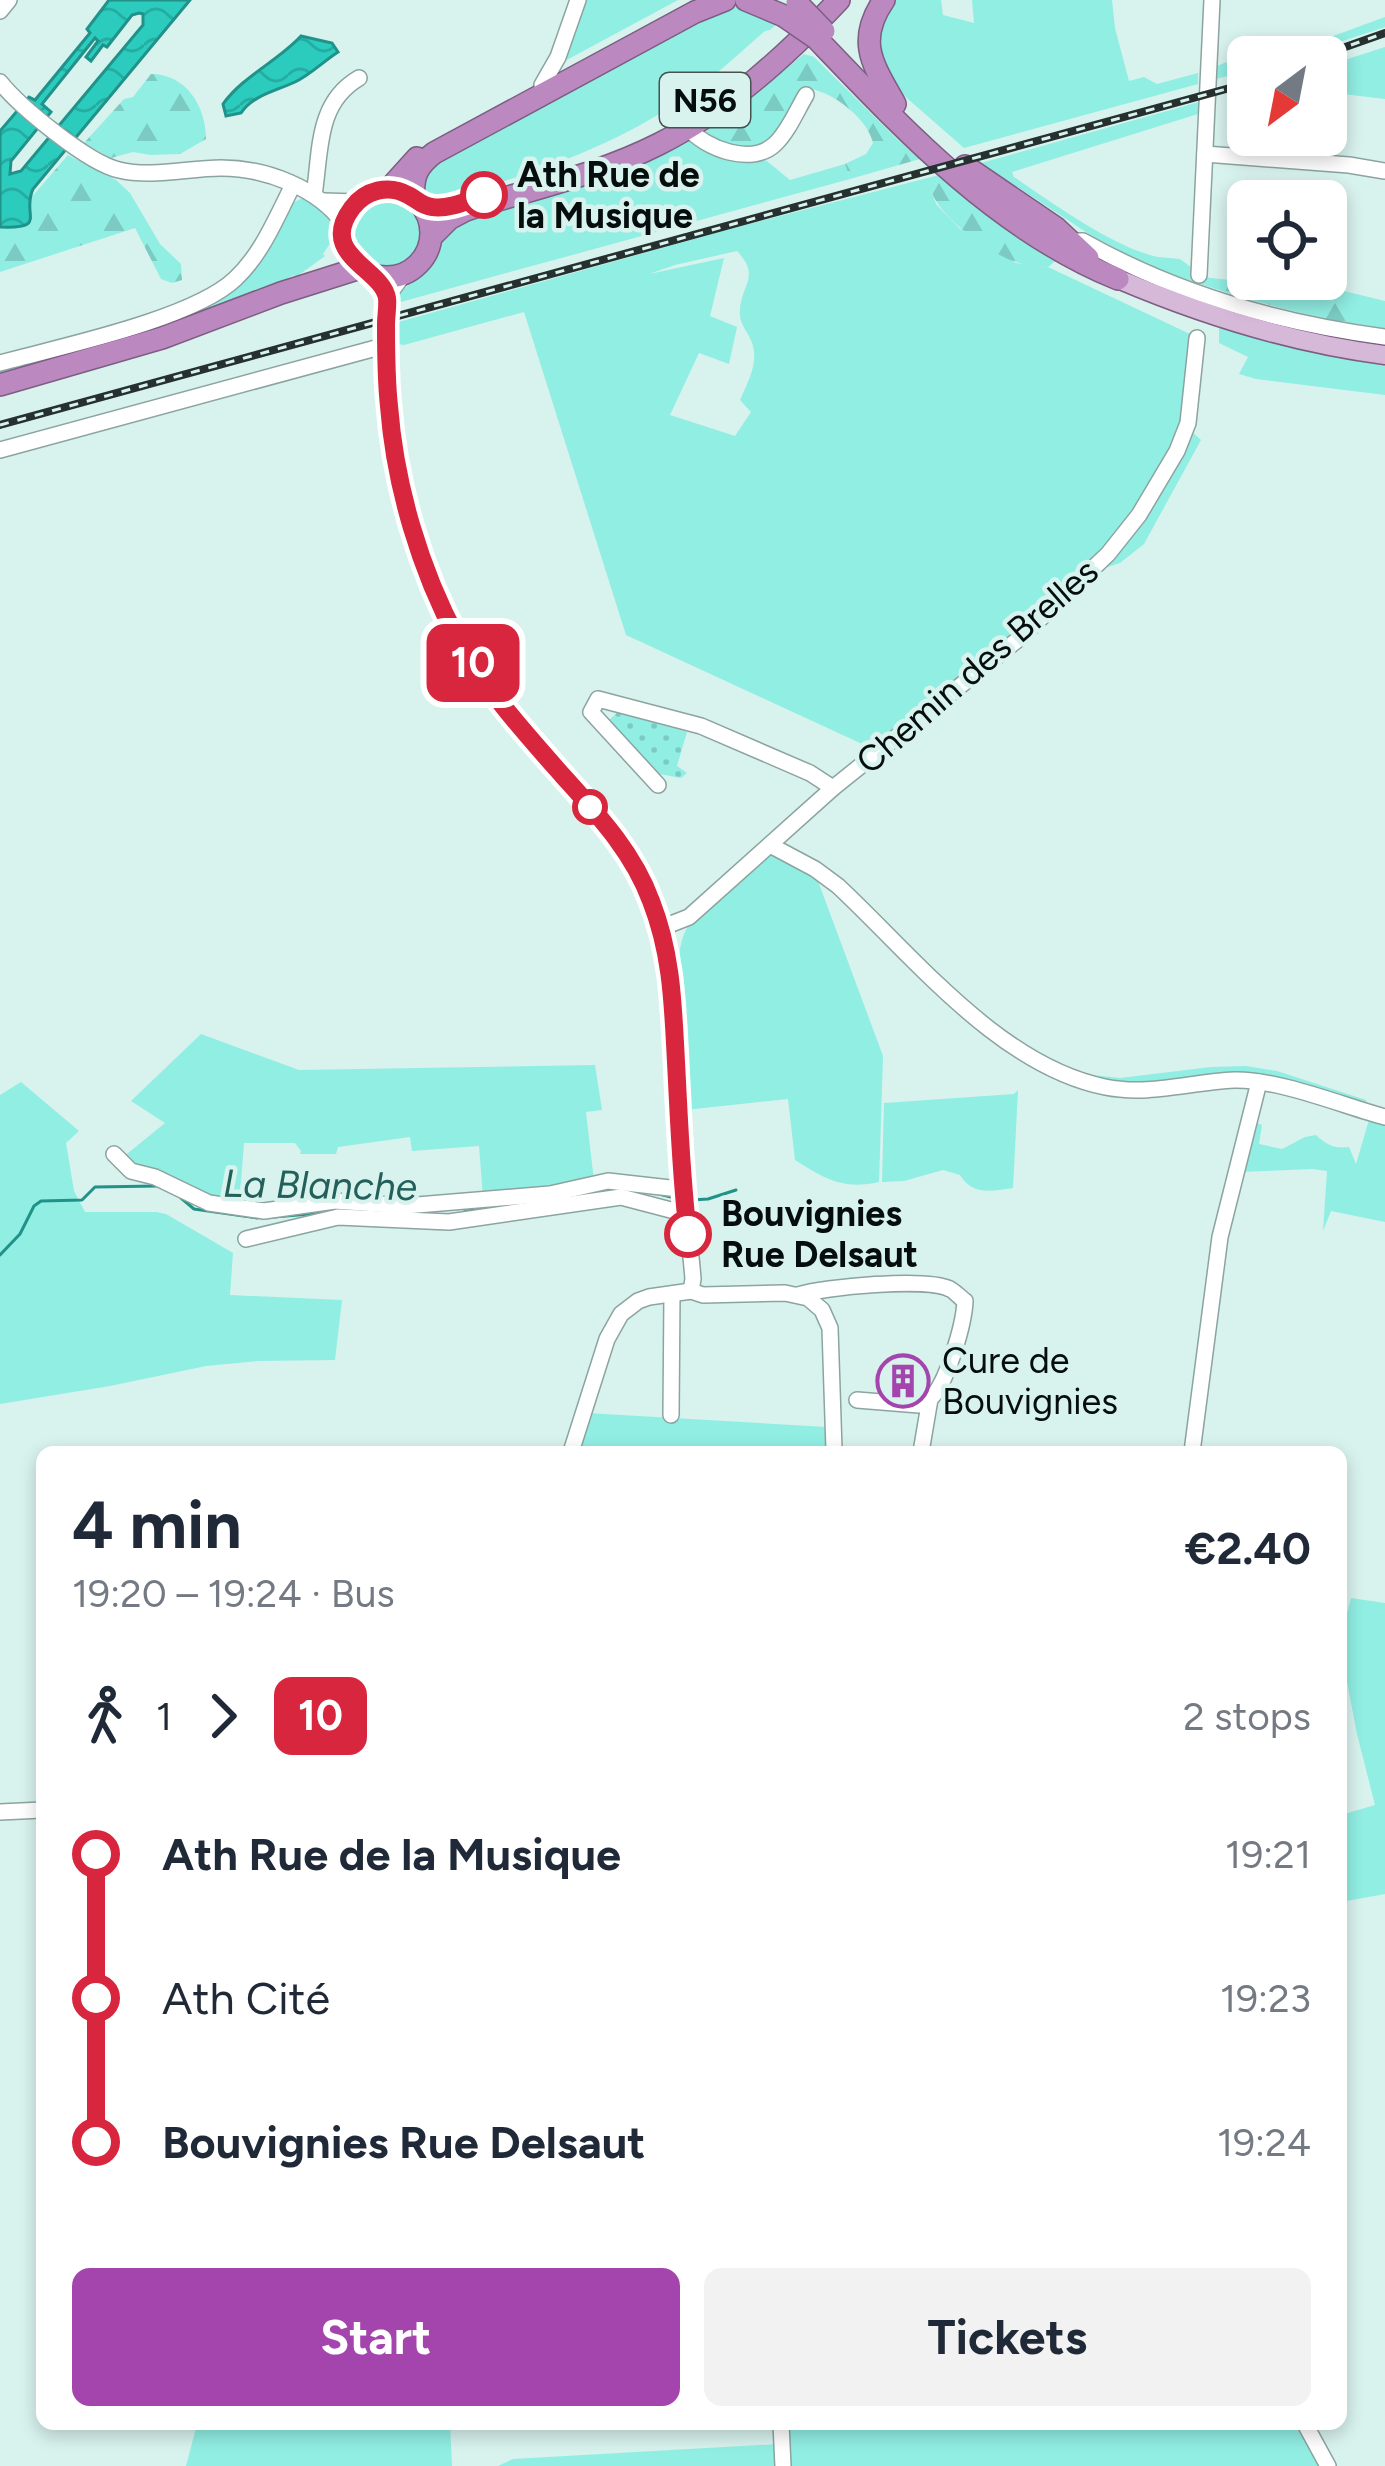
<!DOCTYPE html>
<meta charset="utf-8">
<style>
:root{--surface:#fff;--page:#f2f2f3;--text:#1f2937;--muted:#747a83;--accent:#a445ae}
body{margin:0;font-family:Figtree,sans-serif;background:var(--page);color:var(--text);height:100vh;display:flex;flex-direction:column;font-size:45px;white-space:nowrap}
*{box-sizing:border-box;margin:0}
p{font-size:39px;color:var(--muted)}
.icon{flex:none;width:66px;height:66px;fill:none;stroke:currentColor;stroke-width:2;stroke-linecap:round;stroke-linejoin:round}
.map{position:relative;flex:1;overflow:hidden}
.details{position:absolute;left:36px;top:1446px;width:1311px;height:984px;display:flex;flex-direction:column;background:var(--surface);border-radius:18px;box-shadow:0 6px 18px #0003}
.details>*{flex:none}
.badge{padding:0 24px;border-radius:18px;font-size:42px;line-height:78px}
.needle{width:78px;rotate:212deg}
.fabs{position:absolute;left:1227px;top:36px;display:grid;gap:24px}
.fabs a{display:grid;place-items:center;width:120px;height:120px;border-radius:18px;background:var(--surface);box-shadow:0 6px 18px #0003;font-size:60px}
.map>.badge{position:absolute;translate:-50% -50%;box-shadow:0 0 0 6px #fff}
.legs{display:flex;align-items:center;gap:18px;height:132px;padding:0 36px;font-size:39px}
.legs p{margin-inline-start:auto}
.overview{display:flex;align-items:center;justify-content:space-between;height:204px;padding:0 36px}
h1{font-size:66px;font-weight:700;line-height:90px}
.cta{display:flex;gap:24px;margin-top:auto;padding:24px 36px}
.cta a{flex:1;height:138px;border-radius:18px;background:var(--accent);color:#fff;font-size:48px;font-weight:700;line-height:138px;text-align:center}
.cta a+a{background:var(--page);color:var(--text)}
ul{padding:0 36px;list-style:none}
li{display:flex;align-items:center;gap:42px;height:144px;font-size:45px}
li i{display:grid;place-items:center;width:18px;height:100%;margin:0 15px;background:currentColor}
li i::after{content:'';width:30px;height:30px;margin:-15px;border:9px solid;border-radius:50%;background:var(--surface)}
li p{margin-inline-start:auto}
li:first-child i{background:linear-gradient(#0000 50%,currentColor 0)}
li:last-child i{background:linear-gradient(currentColor 50%,#0000 0)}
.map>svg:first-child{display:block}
.green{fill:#91eee3;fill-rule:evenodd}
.forest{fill:url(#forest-firs)}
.park{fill:url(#park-dots)}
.water{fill:url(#water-waves);stroke:#209289;stroke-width:3;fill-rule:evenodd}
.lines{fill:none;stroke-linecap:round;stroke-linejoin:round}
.stream{stroke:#209289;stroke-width:3}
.minor-casing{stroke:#8ca4a1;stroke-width:18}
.major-casing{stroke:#7c5e81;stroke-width:21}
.highway-casing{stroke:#7c5e81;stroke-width:24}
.minor{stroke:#fff;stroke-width:15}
.major{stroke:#d6b8d9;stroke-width:18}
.highway{stroke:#bb89c0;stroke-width:21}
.rail-casing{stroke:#26312f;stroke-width:8}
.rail{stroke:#d8f2ee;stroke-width:3;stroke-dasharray:9;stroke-linecap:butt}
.highway-bridge-casing{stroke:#7c5e81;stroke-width:24;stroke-linecap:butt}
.highway-bridge{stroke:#bb89c0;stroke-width:21}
.line-1-casing{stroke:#fff;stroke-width:27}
.line-1{stroke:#d7263d;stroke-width:18}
.stop-1-dot{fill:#fff;stroke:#d7263d;stroke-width:6}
.labels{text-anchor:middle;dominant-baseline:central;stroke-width:9;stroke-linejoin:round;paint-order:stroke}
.shield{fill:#d8f2ee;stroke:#455250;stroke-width:3}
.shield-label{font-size:33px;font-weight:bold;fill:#060e0d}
.stop-label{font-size:36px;font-weight:bold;fill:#060e0d;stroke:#d8f2ee;text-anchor:start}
.street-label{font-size:36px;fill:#060e0d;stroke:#d8f2ee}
.poi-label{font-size:36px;fill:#060e0d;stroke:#d8f2ee;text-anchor:start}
.water-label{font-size:39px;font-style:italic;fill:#24605a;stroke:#d8f2ee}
</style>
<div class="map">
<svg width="1385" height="2466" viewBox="0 0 1385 2466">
<defs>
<pattern id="forest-firs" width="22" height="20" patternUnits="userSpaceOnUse" patternTransform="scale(3)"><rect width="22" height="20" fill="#91eee3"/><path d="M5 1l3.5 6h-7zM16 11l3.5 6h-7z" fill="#7ccbc2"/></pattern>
<pattern id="park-dots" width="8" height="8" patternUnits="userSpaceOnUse" patternTransform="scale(3)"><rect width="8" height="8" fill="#91eee3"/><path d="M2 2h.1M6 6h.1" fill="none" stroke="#7ccbc2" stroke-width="1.8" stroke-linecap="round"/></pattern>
<pattern id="water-waves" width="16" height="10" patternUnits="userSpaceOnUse" patternTransform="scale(3)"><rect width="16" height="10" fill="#2bcbbe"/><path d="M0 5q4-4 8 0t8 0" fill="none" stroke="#25ada2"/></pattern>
</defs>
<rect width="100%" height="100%" fill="#d8f2ee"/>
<g class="green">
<path d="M586,0H678L561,63Z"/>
<path d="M891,0H941L943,15L974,23L972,0H1112L1115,28L1129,81L1144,77L1157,84L1198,73V84L964,148L892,85L875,34Z"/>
<path d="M731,4L744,5L777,24L770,30L765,31C742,51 719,73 694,91C631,137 559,165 485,187C464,193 443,205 424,193L421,179L442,159Z"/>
<path d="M1385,17V27L1294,57H1248V70L1213,80L1212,68L1244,55L1314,43Z"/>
<path d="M1385,47V99L1326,92V66Z"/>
<path d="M1199,102L1198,114L1012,172L1014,177C1052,203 1114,248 1158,257L1147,265L1092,236L981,163Z"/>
<path d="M690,140L763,158L790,180L845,164L850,179L397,303L400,292L428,269L440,241L460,222L625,169Z"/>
<path d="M939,175L932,193L936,204L959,228L1016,263L1048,267L1190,334L1194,389L1187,427L1201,440L1144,544L1120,563L1089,573L1019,632L873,749L626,635L524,312L404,345L394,343L395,323L719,232ZM737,251C763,278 738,286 740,315C740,324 749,334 752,343C759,363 748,381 740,400L751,412L735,436L670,415L699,353L729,364L737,327L710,316L724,258L649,274L675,265Z"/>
<path d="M304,197L319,204L334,221L333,239L323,254L325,256L296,277L294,275C203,323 98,347 0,375V367L209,302L291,204Z"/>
<circle cx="387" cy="233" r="34"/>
<path d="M1219,327L1316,354L1385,364V395L1256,379L1239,374L1248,357L1219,343Z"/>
<path d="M771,853L815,873L883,1056L879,1182C843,1190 825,1179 795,1160L788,1099L685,1110C683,1069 668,963 686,930C700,905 748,873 771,853Z"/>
<path d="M201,1034L299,1070L595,1065L602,1110L586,1112L594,1181L483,1197L479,1146L412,1151L410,1137L338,1147L336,1154H300L301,1151L295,1143H244L239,1207L193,1194L122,1158L165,1123L131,1101Z"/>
<path d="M1246,1066L1277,1071L1366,1100L1369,1110L1262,1079L1117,1085L1084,1074L1120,1078L1211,1067Z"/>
<path d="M21,1082L79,1131L66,1143L74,1191L85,1212H156L166,1214L233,1253L230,1295L342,1300L335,1360L258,1361L206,1366L110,1386L0,1404V1095Z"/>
<path d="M1018,1090L1013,1188C991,1191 973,1196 960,1175L943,1170L904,1181L882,1182L884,1103L1014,1094Z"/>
<path d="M1371,1113L1385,1117V1222L1331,1211L1323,1231L1327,1171L1312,1169L1239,1172L1252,1121L1262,1125L1259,1144L1282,1149L1305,1137L1316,1135C1327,1145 1334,1149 1349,1147L1356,1164Z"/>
<path d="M587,1413L826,1427L825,1452H576Z"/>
<path d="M1351,1598L1385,1603V1894L1341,1902V1815L1375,1805L1357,1734L1341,1651V1636Z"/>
<path d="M197,2424H450L452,2466H186Z"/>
<path d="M781,2424H1294L1328,2466H783Z"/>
<path d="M779,2444L781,2466H498L513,2459Z"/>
</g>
<g class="forest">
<path d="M804,54L814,57L897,139L920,159L850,179L845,164L866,154L873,143C868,119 833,92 810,89C797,99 791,115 781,129C759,160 730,148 703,133Z"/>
<path d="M151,74C186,74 206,106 206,139L180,154L151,155L133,152L111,158L84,143L124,99L133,97Z"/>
<path d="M68,155L116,180L130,193L160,244L181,264L182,280L172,283L161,279L135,228L0,272V227L20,228L29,200Z"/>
<path d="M939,175L1058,259L1048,267C1039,266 1029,266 1020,263C993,257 942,219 932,193Z"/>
<path d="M1158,257L1180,259L1203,276L1211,278L1250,282L1295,279L1385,301V330C1301,316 1227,295 1147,265Z"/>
</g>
<path class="park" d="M619,711L687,732L677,766L687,773L681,778L654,773L613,728L609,720Z"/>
<g class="water">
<path d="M109,0H190L33,189C21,215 49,229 0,227V131L29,97L35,100L90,33L87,29ZM139,13L143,14V25L21,171L10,174L11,161L51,112L42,104L95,38L98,41L86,57L91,61L103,45L107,47L132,15Z"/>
<path d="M301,36L332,43L338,52C324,61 310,75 295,82C276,91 253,95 241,113L226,116L223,104C243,76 278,61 301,36Z"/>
</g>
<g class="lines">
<g class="stream">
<path d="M659,1194L675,1198"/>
<path d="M583,1195L614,1188"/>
<path d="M181,1198L194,1209L257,1218"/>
<path d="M691,1200L708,1199L736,1190"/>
<path d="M464,1212L490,1206"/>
<path d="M273,1217L323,1213"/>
<path d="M0,1255L20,1234L34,1206L41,1201L82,1200L95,1187L157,1186"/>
</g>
<g class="minor-casing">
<g id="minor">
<path d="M0,11L9,0"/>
<path d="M0,82C20,107 88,163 119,170C152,178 188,168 221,168C266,168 318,188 344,224"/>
<path d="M542,85L558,57L578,0"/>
<path d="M688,128C706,149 752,166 775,144C788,132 797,110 806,95"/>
<path d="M1205,154L1349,165L1385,171"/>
<path d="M314,195C321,151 316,103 359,78"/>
<path d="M324,201L356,202"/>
<path d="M1070,241H1083C1177,294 1279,323 1385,337"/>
<path d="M369,273L379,280L387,297C383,433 407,570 487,684C524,737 571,783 612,833C685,935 675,1041 681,1160C683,1200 690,1239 693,1279L691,1291"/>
<path d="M1199,275L1212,0"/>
<path d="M387,297L404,274"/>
<path d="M0,363C59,347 193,319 235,279C262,254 276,218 293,185"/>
<path d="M0,450L387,345"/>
<path d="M658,785L591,712L598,699L701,726L810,773L833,788"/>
<path d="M770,845L815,869L838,886C914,957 1000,1066 1105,1087C1148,1096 1191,1082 1234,1080C1278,1079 1341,1105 1385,1117"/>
<path d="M661,928L689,917L833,788L1021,637L1108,554L1139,515L1177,451L1188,423L1197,338"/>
<path d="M114,1154L131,1171L155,1177L209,1203L264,1211L335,1201L405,1206L550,1194L608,1181L670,1188L682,1186"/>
<path d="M246,1239L338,1217L449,1222L621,1197L686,1214"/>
<path d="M798,1295C824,1287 927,1277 950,1289C953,1290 962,1299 965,1301C964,1324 947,1384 930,1399L921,1452"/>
<path d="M857,1400L919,1405L929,1403"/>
<path d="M671,1415L672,1294"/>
<path d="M571,1452L607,1339L621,1314L638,1301L649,1297L691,1291L703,1295L785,1293L808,1298L822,1310L830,1328L834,1450"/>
<path d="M1192,1452L1220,1237L1259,1082"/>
<path d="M0,1812L42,1810"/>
<path d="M781,2424L783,2466"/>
<path d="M1305,2424L1328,2466"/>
</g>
</g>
<g class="major-casing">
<path id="major" d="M1118,279C1205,316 1291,343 1385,355"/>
</g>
<g class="highway-casing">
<g id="highway">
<path d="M746,0L784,16"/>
<path d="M884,0C855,42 874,66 895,104"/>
<path d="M816,38C905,131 997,230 1118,279"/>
<path d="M965,166L1056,228L1088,258"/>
<path d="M389,189L417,158"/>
<circle cx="387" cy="233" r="44"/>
<path d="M414,199C412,177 417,166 434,153L695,12L725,0"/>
<path d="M420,204L439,208L464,202"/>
<path d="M431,237L449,219L466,210C530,189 598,175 659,144C727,110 787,55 839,0"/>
<path d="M0,385L162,338L281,293L360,268"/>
</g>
</g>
<use href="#minor" class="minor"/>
<use href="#major" class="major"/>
<use href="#highway" class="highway"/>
<g class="rail-casing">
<g id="rail">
<path d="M1317,57L1385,33"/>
<path d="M0,425L1248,83"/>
</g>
</g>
<use href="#rail" class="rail"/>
<g class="highway-bridge-casing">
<g id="highway-bridge">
<path d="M797,3L824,31"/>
<path d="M784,16L816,38"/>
</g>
</g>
<use href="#highway-bridge" class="highway-bridge"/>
</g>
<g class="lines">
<g class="line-1-casing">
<path id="line-1" d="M484,195C469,200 448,210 432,207C421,206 417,199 408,195C389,184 365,190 352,208C317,255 382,268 387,298C388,306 386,316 386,325C386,352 386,379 389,406C395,485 420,570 458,640C486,690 525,733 563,776C598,815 633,852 651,901C672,954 673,1006 676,1062C679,1119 681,1177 688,1234"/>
</g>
<use href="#line-1" class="line-1"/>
</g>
<defs>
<g id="building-ring" transform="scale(2.7)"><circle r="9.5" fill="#d8f2ee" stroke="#a445ae" stroke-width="1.5"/><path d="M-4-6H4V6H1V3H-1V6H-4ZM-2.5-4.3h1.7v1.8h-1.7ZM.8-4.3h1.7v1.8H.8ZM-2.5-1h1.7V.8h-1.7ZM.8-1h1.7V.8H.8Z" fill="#a445ae"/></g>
</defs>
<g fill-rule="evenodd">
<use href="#building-ring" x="903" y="1381"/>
</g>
<g class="stop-1-dot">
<circle cx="484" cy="195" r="21"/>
<circle cx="590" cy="807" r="15"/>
<circle cx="688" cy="1234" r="21"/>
</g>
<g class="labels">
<rect class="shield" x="660" y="73" width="90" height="54" rx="9"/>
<g class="shield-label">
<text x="705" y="100">N56</text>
</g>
<g class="stop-label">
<text x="517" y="174">Ath Rue de<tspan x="517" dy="41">la Musique</tspan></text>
<text x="721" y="1213">Bouvignies<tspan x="721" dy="41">Rue Delsaut</tspan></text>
</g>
<g class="street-label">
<text transform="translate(977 666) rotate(-41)">Chemin des Brelles</text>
</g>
<g class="poi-label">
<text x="942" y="1360">Cure de<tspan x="942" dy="41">Bouvignies</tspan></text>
</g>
<g class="water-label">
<text transform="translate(320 1185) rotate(1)">La Blanche</text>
</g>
</g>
</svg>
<div class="fabs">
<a><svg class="needle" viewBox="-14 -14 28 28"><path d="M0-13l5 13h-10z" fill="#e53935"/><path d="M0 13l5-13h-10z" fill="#747a83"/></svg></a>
<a><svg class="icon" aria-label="locate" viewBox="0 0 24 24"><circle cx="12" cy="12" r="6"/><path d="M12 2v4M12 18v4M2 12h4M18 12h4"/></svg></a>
</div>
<b class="badge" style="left:473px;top:663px;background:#d7263d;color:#fff">10</b>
<section class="details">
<div class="overview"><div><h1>4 min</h1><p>19:20 – 19:24 · Bus</p></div><b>€2.40</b></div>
<div class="legs"><svg class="icon" aria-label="walk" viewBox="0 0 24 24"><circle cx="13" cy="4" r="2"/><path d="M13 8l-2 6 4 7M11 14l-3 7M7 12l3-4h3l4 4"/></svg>1<svg class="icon" aria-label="forward" viewBox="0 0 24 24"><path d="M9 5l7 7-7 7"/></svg><b class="badge" style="background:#d7263d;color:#fff">10</b><p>2 stops</p></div>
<ul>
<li><i style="color:#d7263d"></i><b>Ath Rue de la Musique</b><p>19:21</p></li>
<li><i style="color:#d7263d"></i><span>Ath Cité</span><p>19:23</p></li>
<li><i style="color:#d7263d"></i><b>Bouvignies Rue Delsaut</b><p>19:24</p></li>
</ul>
<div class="cta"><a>Start</a><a>Tickets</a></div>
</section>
</div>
